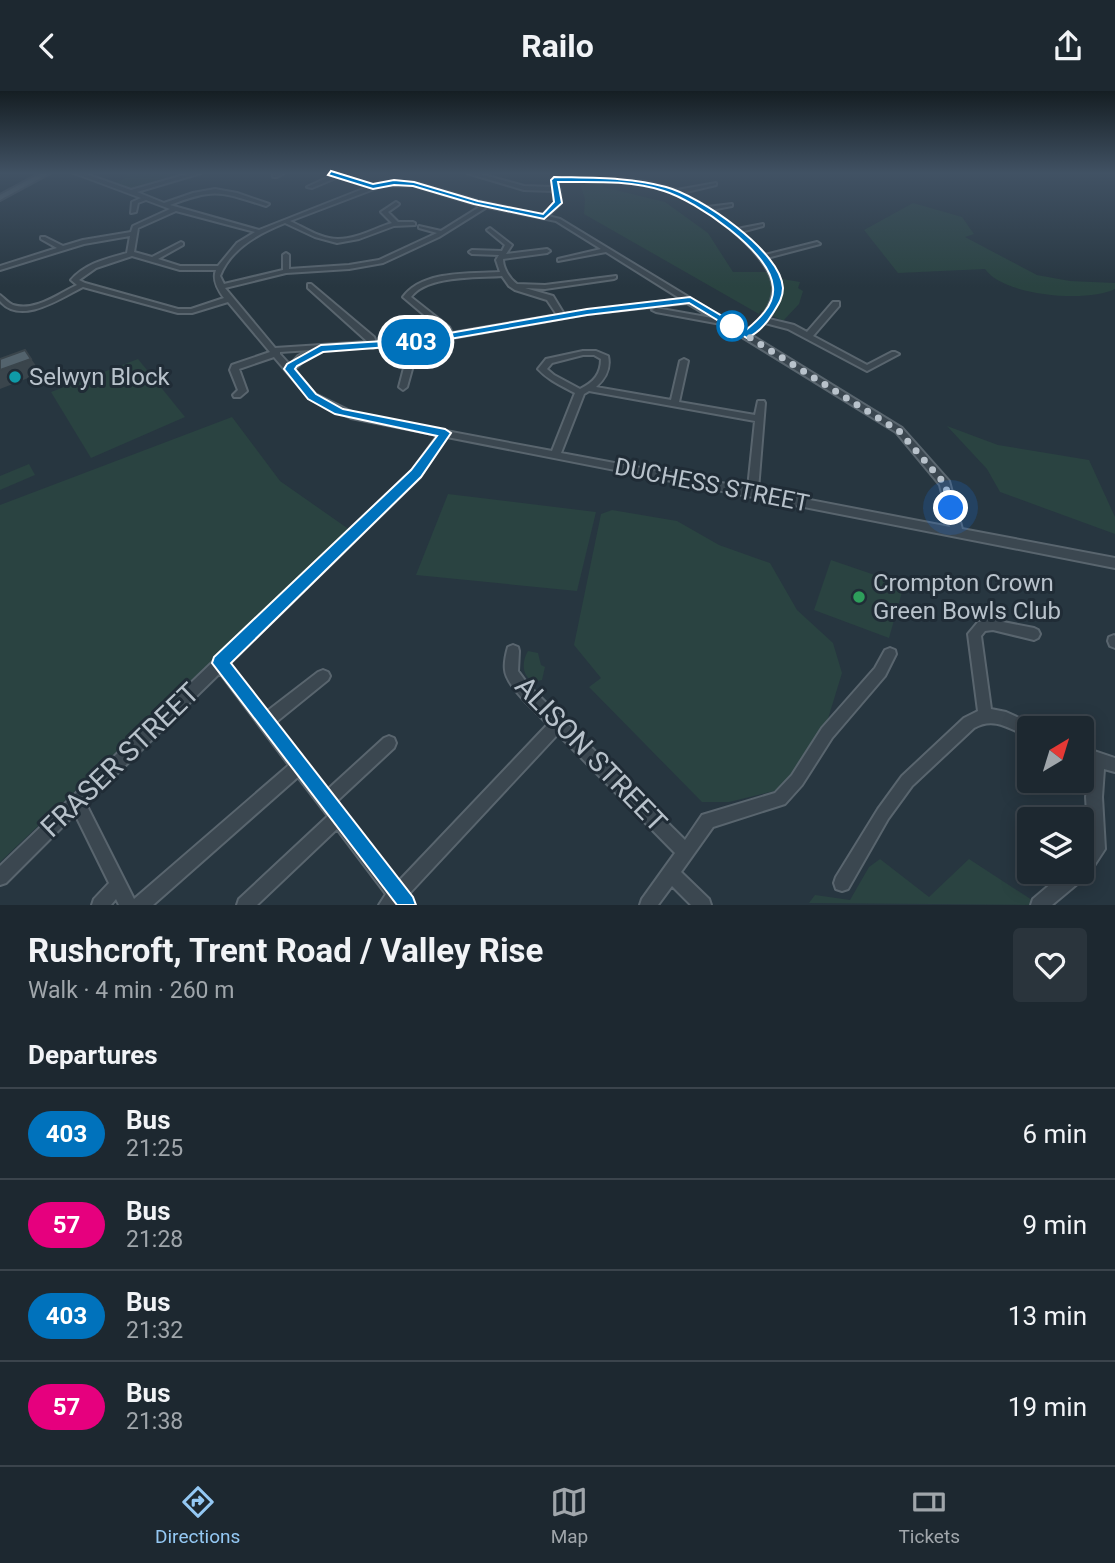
<!DOCTYPE html>
<meta charset="utf-8">
<style>
:root{--surface:#1d2830;--page:#2a343c;--text:#f1f3f6;--muted:#a0a6ab;--line:#3b444c;--accent:#94c8f3}
body{margin:0;font-family:Roboto,sans-serif;background:var(--page);color:var(--text);height:100vh;display:flex;flex-direction:column;font-size:26px;white-space:nowrap}
*{box-sizing:border-box;margin:0}
p{font-size:23px;color:var(--muted)}
.icon{flex:none;width:38px;height:38px;fill:none;stroke:currentColor;stroke-width:2;stroke-linecap:round;stroke-linejoin:round}
.map{position:relative;height:814px;overflow:hidden}
.sheet{display:flex;flex-direction:column;background:var(--surface);flex:1}
.sheet>*{flex:none}
.badge{padding:0 14px;border-radius:23px;font-size:24px;line-height:46px}
.needle{width:46px;rotate:38deg}
.buttons{position:absolute;left:1017px;top:625px;display:grid;gap:14px}
.buttons a{display:grid;place-items:center;width:77px;height:77px;border-radius:7px;background:var(--surface);box-shadow:0 4px 18px #0003,0 0 0 2px var(--line);font-size:35px}
.you{position:absolute;width:35px;height:35px;margin:-18px;border:5px solid #fff;border-radius:50%;background:#1a73e8;box-shadow:0 0 0 10px #1a73e833}
.map>.badge{position:absolute;translate:-50% -50%;box-shadow:0 0 0 4px #fff}
h2{padding:0 28px;font-size:26px;line-height:63px}
.round{display:grid;place-items:center;flex:none;width:74px;height:74px;border-radius:7px;background:var(--page)}
.overview{display:flex;align-items:center;justify-content:space-between;height:119px;padding:0 28px}
h1{font-size:33px;font-weight:700;line-height:52px}
ul{padding:0;list-style:none}
li{display:flex;align-items:center;gap:21px;height:91px;padding:0 28px;border-top:2px solid var(--line)}
li div{flex:1}
li b{display:block;font-size:26px}
li em{font-style:normal}
li .badge{min-width:77px;font-weight:700;text-align:center}
header{display:flex;justify-content:space-between;align-items:center;height:91px;padding:0 28px;background:var(--surface);font-size:32px;font-weight:700}
.menu{display:flex;justify-content:space-around;align-items:center;height:98px;border-top:2px solid var(--line);background:var(--surface);font-size:19px;color:var(--muted)}
.menu a{display:grid;justify-items:center;gap:4px}
.menu .active{color:var(--accent)}
.map>svg:first-child{display:block}
.green{fill:#2a4341}
.lines{fill:none;stroke-linecap:round;stroke-linejoin:round}
.minor-casing{stroke:#59656e;stroke-width:4}
.major-casing{stroke:#48535d;stroke-width:4}
.minor{fill:#3b4750;fill-rule:evenodd}
.major{fill:#5a6770;fill-rule:evenodd}
.shaded-wall{fill:#3a454c}
.building{fill:#53636d;stroke:#3a454c;stroke-width:2}
.line{fill:#0072bc;stroke:#fff;stroke-width:2}
.walk{stroke:#b8c2cb;stroke-width:7;stroke-dasharray:0 12.6}
.stop-dot{fill:#fff;stroke:#0072bc;stroke-width:3.5}
.culture-dot{fill:#0f9aa8;stroke:#202c36;stroke-width:2.5}
.leisure-dot{fill:#2e9e5b;stroke:#202c36;stroke-width:2.5}
.labels{text-anchor:middle;dominant-baseline:central;stroke-width:6;stroke-linejoin:round;paint-order:stroke}
.poi-label{font-size:24px;fill:#b8c2cb;stroke:#202c36;text-anchor:start}
.street-label{font-size:24px;fill:#b8c2cb;stroke:#202c36}
.near-street-label{font-size:28px;fill:#b8c2cb;stroke:#202c36}
</style>
<header><svg class="icon" aria-label="back" viewBox="0 0 24 24"><path d="M15 5l-7 7 7 7"/></svg>Railo<svg class="icon" aria-label="share" viewBox="0 0 24 24"><path d="M12 15V3M7 8l5-5 5 5M5 13v7h14v-7"/></svg></header>
<div class="map">
<svg width="1115" height="814" viewBox="0 0 1115 814">
<rect width="100%" height="100%" fill="#273640"/>
<g class="green">
<path d="M119,82H192L142,97L132,98L113,92L129,86Z"/>
<path d="M579,89L604,90L603,96L665,111L708,142L733,181H768L771,186L800,191L798,197L803,200L799,213L783,230L761,219L759,223L584,123L585,108Z"/>
<path d="M913,112L962,126L974,143L965,146L1037,184L1070,190L1115,192V198C1088,212 1003,205 985,178L898,182L864,139Z"/>
<path d="M138,268L185,326L91,367L51,301Z"/>
<path d="M232,326L280,390L350,439L0,771V414Z"/>
<path d="M947,335L998,354L1089,369L1115,426V443L1000,401L987,378Z"/>
<path d="M29,373L35,384L0,399V385Z"/>
<path d="M448,403L596,421L577,500L416,484Z"/>
<path d="M612,419L677,430L719,454L770,472L797,519L833,552L842,582L827,631L782,698L729,711H702L589,596L601,587L574,554L601,423Z"/>
<path d="M831,469L904,494L889,547L814,519Z"/>
<path d="M528,560L538,562L541,574L545,576L542,589L534,591C521,585 522,570 528,560Z"/>
<path d="M880,768L929,806L969,768L1032,809V814L809,812L815,804L850,809L869,776Z"/>
</g>
<g class="lines">
<g class="minor-casing">
<g id="minor">
<path d="M74,82H83L131,99L191,82H201L137,101L164,112L193,102L215,98L237,102L269,113L266,115C221,101 216,96 170,114L259,139L368,96L338,86L312,97L307,96L333,84L328,82L340,83L373,94L381,91H414L478,110L543,124L555,112L553,100L524,99L467,82H477L524,95L553,96L552,92L554,91L552,88L616,87L647,91L677,99L716,92V94L682,102L707,116L732,113V115L711,119L737,138L763,133V135L741,141L765,164L817,151L820,153L767,167C783,192 784,202 769,228L794,234L807,241L833,211H839V215L813,245L867,274L892,261H895L899,263L867,280L788,238L765,232L751,244L902,337L949,390L962,438L1115,467V477L447,346L420,386L229,573L266,621L318,581L323,579L328,581L330,585L328,589L275,632L327,699L384,647L389,645L394,647L396,652L394,657L336,711L398,791L548,633C537,622 506,595 505,579C504,572 506,563 508,556L513,554L518,556L519,560L518,580L529,595L685,749L702,724L775,702L792,684L822,637L875,577L885,559L890,557L895,559L896,563L885,585L832,647L802,694L785,713L713,736L681,781L709,808L711,814H691L672,795L658,814H640L642,808L675,762L558,643L408,804L413,814H379L386,803L337,738L257,814H237L239,808L328,725L298,686L153,814H119L116,808L111,814H92L94,808L109,792L75,723L6,792L0,794V775L412,380L438,344L351,327L309,307L274,266L239,278L247,300L240,306H234L233,304L238,299L230,279L232,274L270,261L228,211L192,222H178L83,196C61,207 21,235 0,210V204C4,207 8,212 13,214C35,221 58,203 77,194L71,189C86,172 106,168 127,162L130,145L84,153L0,179V175L57,157L41,148V146H45L63,155L83,149L131,141L133,135L170,118L146,109L138,112L136,121L131,122L132,111L141,107ZM600,90C626,91 651,94 675,102C703,113 772,164 773,197C773,217 759,229 746,241L560,128L548,125L561,112L560,98L556,91ZM382,95H414L481,115L441,140L419,135V137L437,142L379,169L349,174L289,178V164L286,162L283,164V179L224,193L220,185C231,157 258,143 285,132L315,146L337,152L359,148L394,135L415,134V132L413,131H398L388,121L398,114L399,113L396,111L381,121L392,132C375,137 357,148 338,148C321,148 305,137 290,130ZM487,116L556,130L601,158L558,168V170L606,161L681,208L564,223L553,205L525,197L545,198L614,188L616,187V185L545,194L517,193C509,187 503,177 503,168L547,162L550,160L547,158L506,163L512,154L490,137L487,139L488,140L505,154L502,160L472,159L469,161L472,163L499,164L496,169L500,181C469,183 423,179 403,206L442,239L444,244L415,249L376,251L374,246L311,193H308V197L368,251L275,257L225,197L286,182L349,178L383,172L439,146ZM176,120L255,141L237,152L218,175H180L158,168L183,154V152L181,151L152,166L134,161L138,137ZM132,165L180,179H216C212,189 218,199 224,207L191,218H178L85,192L79,189L96,177ZM502,185L509,195L515,199L547,209L557,224L452,242L449,236L411,206C427,184 477,187 502,185ZM687,212L712,227L656,217L652,219L656,221L721,233L896,341L940,394L950,436L758,399L765,312L764,310H758L755,324L679,311L688,270L684,268L680,270L671,309L596,296C605,288 611,278 608,265L596,260H583L546,268L538,278C548,289 562,295 575,302L552,360L356,323L315,303L294,279L304,269L318,262V259L370,256L373,257L377,256L410,254L399,296L403,299L407,296L419,253L587,223ZM310,259L298,265L290,274L280,263V261ZM583,264H594L601,268C601,283 594,291 580,298L554,284L547,278L552,272ZM589,300L755,330L748,397L561,362L584,303ZM220,582L289,674L134,808L86,713Z"/>
<path d="M276,82H284L277,86H273V84Z"/>
<path d="M993,529L1034,537L1038,539L1040,543L1038,547L1034,549L993,539L985,540L981,545L991,618L1006,621L1034,634L1035,637H1029V646C1010,638 994,625 974,637L912,695L888,728L848,798L842,800L836,798L834,792L836,786L878,718L902,685L964,627L978,620L968,543L978,531Z"/>
<path d="M1114,544L1115,545V557L1110,555L1108,550L1109,546Z"/>
<path d="M1082,656L1115,667V681L1104,678L1102,706L1105,758L1088,784L1052,814H1031L1033,808L1066,780H1082V765L1089,756L1086,706L1090,673L1082,670Z"/>
</g>
</g>
<g class="major-casing">
<path id="major" d="M41,82H50L0,109V104Z"/>
</g>
<use href="#minor" class="minor"/>
<use href="#major" class="major"/>
</g>
<path class="shaded-wall" d="M25,259L41,282L0,298V279Z"/>
<path class="building" d="M25,259L31,268L0,279V268Z"/>
<linearGradient id="sky" x2="0" y2="1"><stop stop-color="#151e23"/><stop offset="0.42" stop-color="#415264"/><stop offset="1" stop-color="#415264" stop-opacity="0"/></linearGradient>
<rect width="1115" height="196" fill="url(#sky)"/>
<path class="line" d="M331,80L373,93L394,89L414,91L478,110L543,123L554,111L551,89L554,86C592,87 630,86 666,96C700,105 781,160 783,197C783,207 778,214 773,222C767,232 758,242 747,247L689,212L587,224L415,254L323,261L297,275L295,278L316,303L343,318L445,338L451,342L421,386L231,572L413,806L416,814H397L212,572L214,566L411,379L437,345L335,323L308,308L284,278L287,273L321,254L415,248L587,218L690,206L746,239C758,229 775,214 773,196C770,160 696,110 664,100C631,89 593,91 558,91L562,112L544,128L474,113L413,95L394,94L373,98L328,84Z"/>
<g class="lines">
<path class="walk" d="M732,235L725,231L899,340L945,393L951,417"/>
</g>
<circle class="stop-dot" cx="732" cy="235" r="14"/>
<circle class="culture-dot" cx="15" cy="286" r="7"/>
<circle class="leisure-dot" cx="859" cy="506" r="7"/>
<g class="labels">
<g class="poi-label">
<text x="29" y="286">Selwyn Block</text>
<text x="873" y="492">Crompton Crown<tspan x="873" dy="28">Green Bowls Club</tspan></text>
</g>
<g class="street-label">
<text transform="translate(712 394) rotate(11)">DUCHESS STREET</text>
</g>
<g class="near-street-label">
<text transform="translate(591 663) rotate(46)">ALISON STREET</text>
<text transform="translate(120 669) rotate(-44)">FRASER STREET</text>
</g>
</g>
</svg>
<div class="buttons">
<a><svg class="needle" viewBox="-14 -14 28 28"><path d="M0-13l5 13h-10z" fill="#e53935"/><path d="M0 13l5-13h-10z" fill="#a0a6ab"/></svg></a>
<a><svg class="icon" aria-label="layers" viewBox="0 0 24 24"><path d="M12 4l9 5-9 5-9-5zM3 14l9 5 9-5"/></svg></a>
</div>
<div class="you" style="left:951px;top:417px"></div>
<b class="badge" style="left:416px;top:251px;background:#0072bc;color:#fff">403</b>
</div>
<section class="sheet">
<div class="overview"><div><h1>Rushcroft, Trent Road / Valley Rise</h1><p>Walk · 4 min · 260 m</p></div><a class="round"><svg class="icon" aria-label="heart" viewBox="0 0 24 24"><path d="M12 20l-8-8c-3-5 5-10 8-4 3-6 11-1 8 4z"/></svg></a></div>
<h2>Departures</h2>
<ul>
<li><span class="badge" style="background:#0072bc;color:#fff">403</span><div><b>Bus</b><p>21:25</p></div><em>6 min</em></li>
<li><span class="badge" style="background:#e6007e;color:#fff">57</span><div><b>Bus</b><p>21:28</p></div><em>9 min</em></li>
<li><span class="badge" style="background:#0072bc;color:#fff">403</span><div><b>Bus</b><p>21:32</p></div><em>13 min</em></li>
<li><span class="badge" style="background:#e6007e;color:#fff">57</span><div><b>Bus</b><p>21:38</p></div><em>19 min</em></li>
</ul>
</section>
<nav class="menu">
<a class="active"><svg class="icon" aria-label="directions" viewBox="0 0 24 24"><path d="M12 3l9 9-9 9-9-9zM9 14v-3h6M13 9l2 2-2 2"/></svg>Directions</a>
<a><svg class="icon" aria-label="map" viewBox="0 0 24 24"><path d="M3 6l6-2 6 2 6-2v14l-6 2-6-2-6 2zM9 4v14M15 6v14"/></svg>Map</a>
<a><svg class="icon" aria-label="tickets" viewBox="0 0 24 24"><path d="M3 7h18v10H3zM15 7v10"/></svg>Tickets</a>
</nav>
